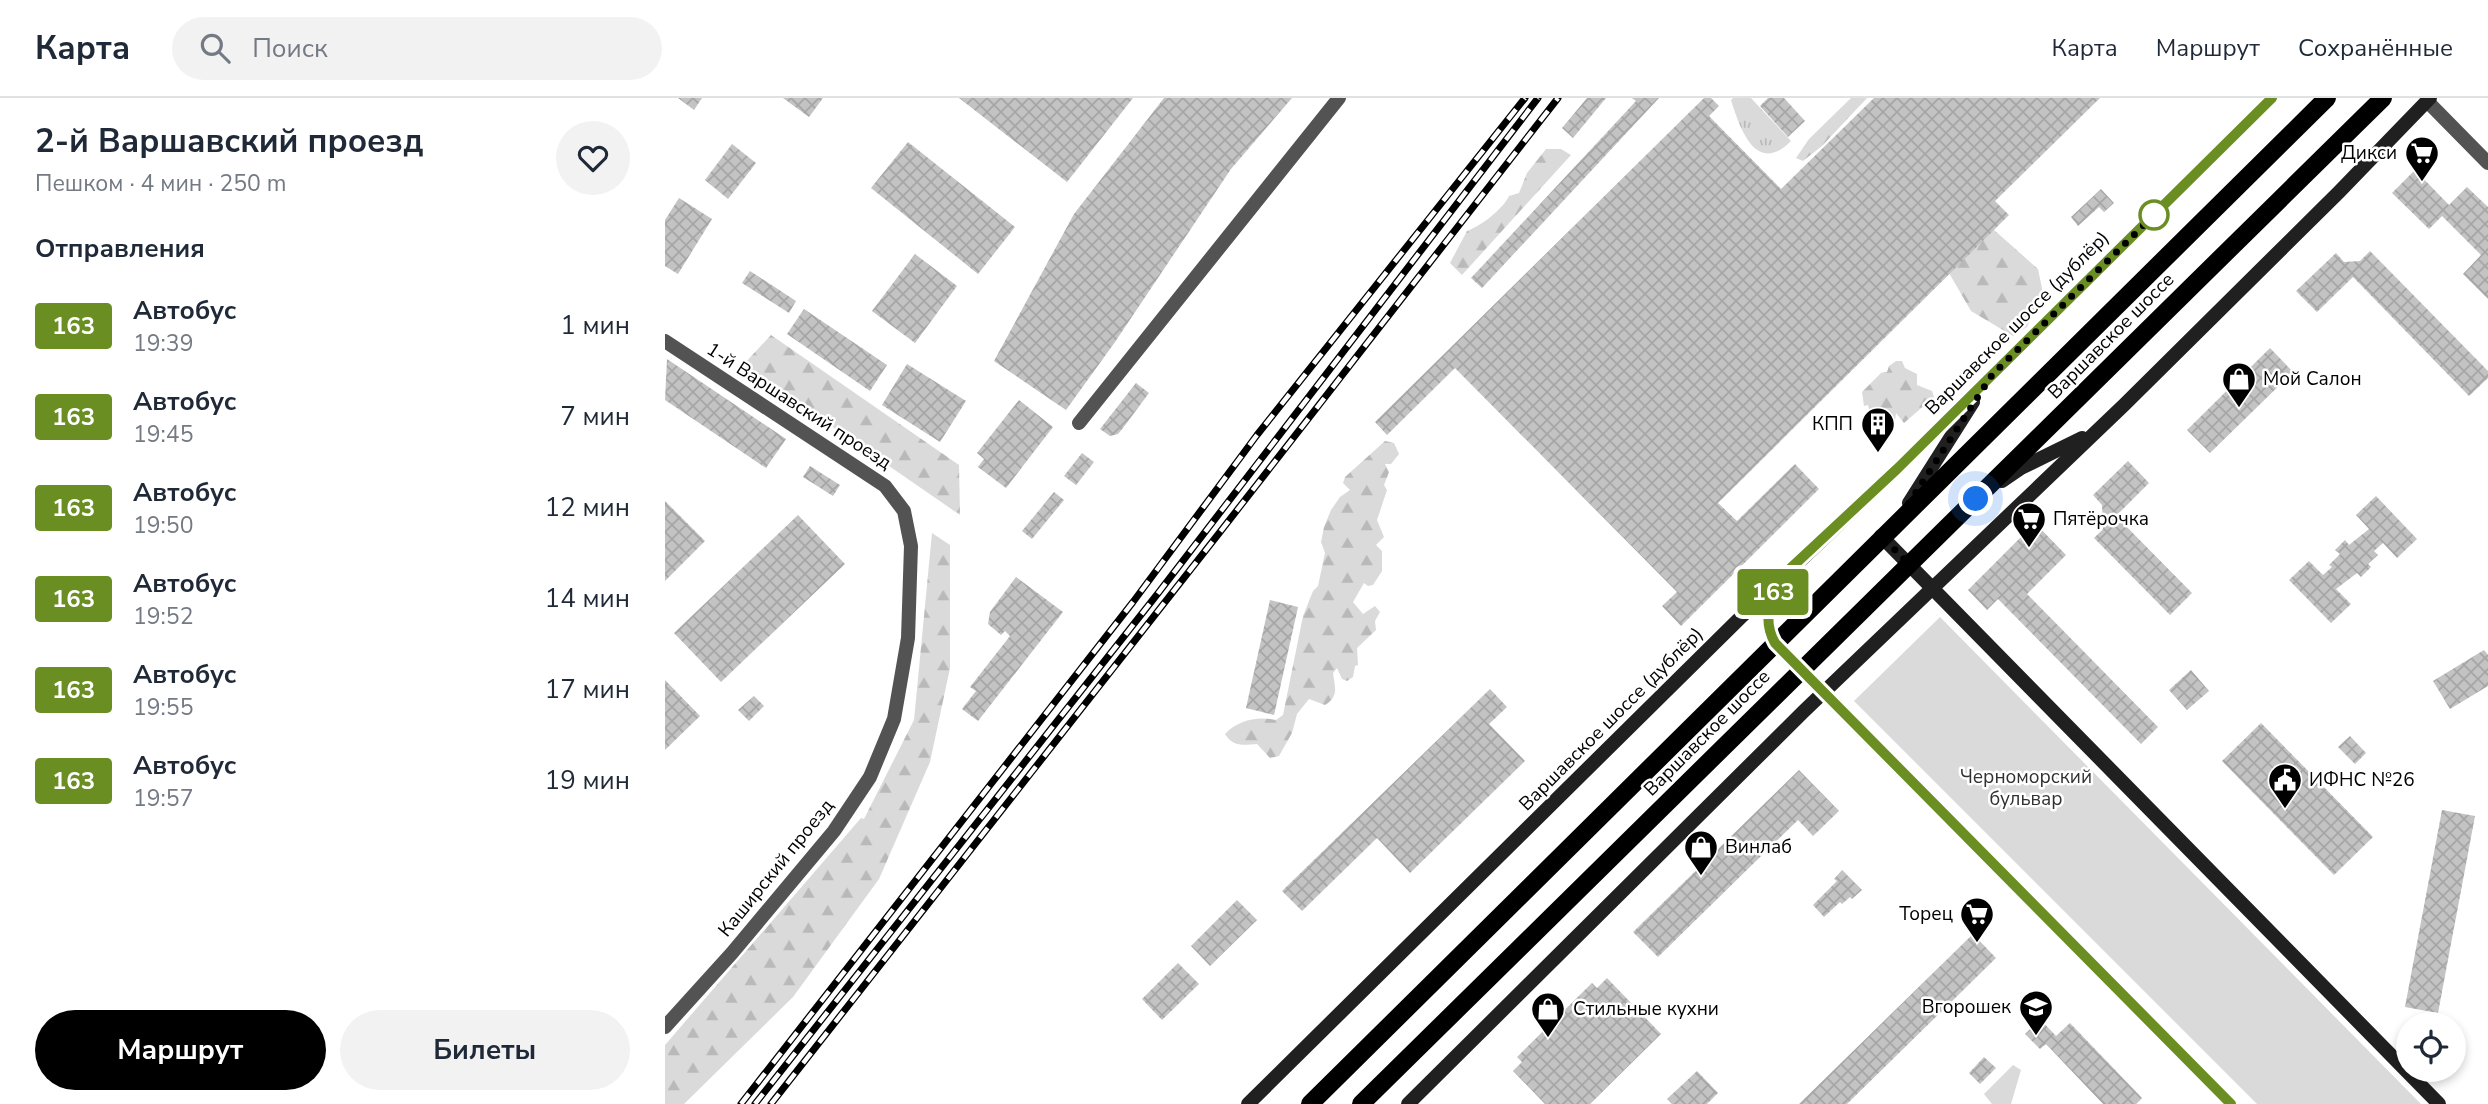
<!DOCTYPE html>
<html lang="ru">
<meta charset="utf-8">
<style>
:root{--surface:#fff;--page:#f2f2f3;--text:#1f2937;--muted:#747a83;--line:#e0e1e3;--accent:#000}
body{margin:0;font-family:"Nunito Sans",sans-serif;background:var(--page);color:var(--text);height:100vh;display:flex;flex-direction:column;font-size:26px;white-space:nowrap}
*{box-sizing:border-box;margin:0}
p{font-size:23px;color:var(--muted)}
.icon{flex:none;width:38px;height:38px;fill:none;stroke:currentColor;stroke-width:2;stroke-linecap:round;stroke-linejoin:round}
.map{position:relative;flex:1;overflow:hidden}
.panel{display:flex;flex-direction:column;background:var(--surface);width:665px}
.panel>*{flex:none}
.badge{padding:0 14px;border-radius:5px;font-size:24px;line-height:46px}
.tools{position:absolute;left:1731px;top:914px;display:grid;gap:14px}
.tools a{display:grid;place-items:center;width:70px;height:70px;border-radius:50%;background:var(--surface);box-shadow:0 4px 10px #0003;font-size:35px}
.you{position:absolute;width:35px;height:35px;margin:-18px;border:5px solid #fff;border-radius:50%;background:#1a73e8;box-shadow:0 0 0 10px #1a73e833}
.map>.badge{position:absolute;translate:-50% -50%;box-shadow:0 0 0 4px #fff}
h2{padding:0 35px;font-size:26px;line-height:63px}
.round{display:grid;place-items:center;flex:none;width:74px;height:74px;border-radius:37px;background:var(--page)}
.headline{display:flex;align-items:center;justify-content:space-between;height:119px;padding:0 35px}
h1{font-size:33px;font-weight:700;line-height:52px}
.cta{display:flex;gap:14px;margin-top:auto;padding:14px 35px}
.cta a{flex:1;height:80px;border-radius:42px;background:var(--accent);color:#fff;font-size:28px;font-weight:700;line-height:80px;text-align:center}
.cta a+a{background:var(--page);color:var(--text)}
ul{padding:0;list-style:none}
li{display:flex;align-items:center;gap:21px;height:91px;padding:0 35px}
li div{flex:1}
li b{display:block;font-size:26px}
li em{font-style:normal}
li .badge{min-width:77px;font-weight:700;text-align:center}
header{display:flex;align-items:center;gap:42px;box-sizing:border-box;height:98px;padding:0 35px;background:var(--surface);border-bottom:2px solid var(--line)}
header strong{font-size:33px}
nav{display:flex;gap:38px;margin-inline-start:auto;font-size:24px}
.search{width:490px;height:63px;background:var(--page);display:flex;align-items:center;gap:18px;box-sizing:border-box;padding:0 24px;border-radius:38px;color:var(--muted);font-size:26px}
main{display:flex;flex:1;min-height:0}
.map>svg:first-child{display:block}
.grass{fill:url(#grass-tufts)}
.forest{fill:url(#forest-firs)}
.green{fill:#dadada}
.building{fill:url(#building-cross-hatch)}
.lines{fill:none;stroke-linecap:round;stroke-linejoin:round}
.street{stroke:#535353;stroke-width:14}
.secondary{stroke:#202020;stroke-width:14}
.primary{stroke:#000;stroke-width:18}
.rail-casing{stroke:#000;stroke-width:7}
.rail{stroke:#fff;stroke-width:4.5;stroke-dasharray:13;stroke-linecap:butt}
.line-casing{stroke:#fff;stroke-width:16}
.line{stroke:#6b8e23;stroke-width:10}
.walk{stroke:#000;stroke-width:7;stroke-dasharray:0 12.6}
.stop-dot{fill:#fff;stroke:#6b8e23;stroke-width:3.5}
.labels{text-anchor:middle;dominant-baseline:central;stroke-width:5;stroke-linejoin:round;paint-order:stroke}
.poi-label{font-size:19px;fill:#000;stroke:#fff;text-anchor:start}
.street-label{font-size:19px;fill:#000;stroke:#fff}
.park-label{font-size:19px;fill:#313131;stroke:#fff}
</style>
<header>
<strong>Карта</strong>
<div class="search"><svg class="icon" aria-label="search" viewBox="0 0 24 24"><circle cx="10" cy="10" r="6"/><path d="M15 15l6 6"/></svg>Поиск</div>
<nav><a>Карта</a><a>Маршрут</a><a>Сохранённые</a></nav>
</header>
<main>
<section class="panel">
<div class="headline"><div><h1>2-й Варшавский проезд</h1><p>Пешком · 4 мин · 250 m</p></div><a class="round"><svg class="icon" aria-label="heart" viewBox="0 0 24 24"><path d="M12 20l-8-8c-3-5 5-10 8-4 3-6 11-1 8 4z"/></svg></a></div>
<h2>Отправления</h2>
<ul>
<li><span class="badge" style="background:#6b8e23;color:#fff">163</span><div><b>Автобус</b><p>19:39</p></div><em>1 мин</em></li>
<li><span class="badge" style="background:#6b8e23;color:#fff">163</span><div><b>Автобус</b><p>19:45</p></div><em>7 мин</em></li>
<li><span class="badge" style="background:#6b8e23;color:#fff">163</span><div><b>Автобус</b><p>19:50</p></div><em>12 мин</em></li>
<li><span class="badge" style="background:#6b8e23;color:#fff">163</span><div><b>Автобус</b><p>19:52</p></div><em>14 мин</em></li>
<li><span class="badge" style="background:#6b8e23;color:#fff">163</span><div><b>Автобус</b><p>19:55</p></div><em>17 мин</em></li>
<li><span class="badge" style="background:#6b8e23;color:#fff">163</span><div><b>Автобус</b><p>19:57</p></div><em>19 мин</em></li>
</ul>
<div class="cta"><a>Маршрут</a><a>Билеты</a></div>
</section>
<div class="map">
<svg width="1823" height="1006" viewBox="0 0 1823 1006">
<defs>
<pattern id="grass-tufts" width="24" height="20" patternUnits="userSpaceOnUse" patternTransform="scale(1.75)"><rect width="24" height="20" fill="#dadada"/><path d="M3 7l-1-3M5 7V3M7 7l1-3M15 17l-1-3M17 17v-4M19 17l1-3" fill="none" stroke="#b9b9b9"/></pattern>
<pattern id="forest-firs" width="22" height="20" patternUnits="userSpaceOnUse" patternTransform="scale(1.75)"><rect width="22" height="20" fill="#dadada"/><path d="M5 1l3.5 6h-7zM16 11l3.5 6h-7z" fill="#b9b9b9"/></pattern>
<pattern id="building-cross-hatch" width="8" height="8" patternUnits="userSpaceOnUse" patternTransform="scale(1.75)"><rect width="8" height="8" fill="#c3c3c3"/><path d="M0 0l8 8M0 8l8-8" fill="none" stroke="#a6a6a6"/></pattern>
</defs>
<rect width="100%" height="100%" fill="#fff"/>
<path class="grass" d="M1068,0H1086L1126,43C1091,78 1075,31 1066,2Z"/>
<g class="forest">
<path d="M1186,0H1202L1157,48L1138,63L1131,60L1144,41Z"/>
<path d="M881,51H896L906,57L797,177L785,165L802,133C816,128 838,111 844,98L854,95L862,75Z"/>
<path d="M1328,131L1373,171L1378,195L1362,229L1348,238L1306,213L1284,175Z"/>
<path d="M106,237L294,367L295,417L78,267Z"/>
<path d="M1231,263H1237L1240,270L1252,276V287L1267,293L1269,299L1239,325L1231,315L1230,323L1222,331L1208,332L1202,315L1204,311L1203,307L1199,308L1197,294L1216,275L1222,274L1224,268Z"/>
<path d="M720,343L729,345L734,356L726,366H720L724,374L719,387L722,392L712,422L719,439L711,447L717,453V473L708,487L703,488L699,485L688,504L698,516L710,508L715,514L710,523L711,532L692,550L693,567L690,568L688,579L682,583L677,581L672,570L668,575C670,590 674,598 660,607L644,601L632,616L627,635L614,658L605,660L592,646C578,647 568,649 560,636C573,622 593,618 611,622L618,617L638,518L648,493L653,488L660,455L656,444L659,429L666,412L675,399L685,392L678,385L680,379Z"/>
<path d="M267,435L285,447V570L265,664L214,781L128,899L19,1006H0V947L196,720L199,721L249,622Z"/>
</g>
<g class="green">
<path d="M1275,519L1756,1006H1592L1189,603Z"/>
<path d="M1348,967L1356,972L1346,1006H1327L1319,996Z"/>
</g>
<g class="building">
<path d="M13,0H37L29,12Z"/>
<path d="M118,0H158L144,19Z"/>
<path d="M294,0H468L402,84Z"/>
<path d="M499,0H627L566,71L450,244L401,312L329,263L409,116Z"/>
<path d="M922,0H941L908,40L897,30Z"/>
<path d="M967,0H994L817,190L806,180L971,3Z"/>
<path d="M1039,0H1046L1054,8L1044,18L1116,91L1209,0H1435L1330,103L1344,117L1053,405L1072,423L1130,366L1154,391L1016,528L997,508L1012,494L790,270L722,337L710,324Z"/>
<path d="M1103,0H1119L1140,23L1123,39L1095,8Z"/>
<path d="M243,44L350,129L313,176L206,90Z"/>
<path d="M67,46L91,65L63,101L40,82Z"/>
<path d="M1750,72L1784,107L1802,89L1823,109V201L1798,176L1816,157L1777,118L1764,131L1727,95Z"/>
<path d="M1436,91L1449,105L1439,114L1434,109L1413,128L1406,119Z"/>
<path d="M14,100L47,121L13,176L0,168V122Z"/>
<path d="M1705,153L1823,273V280L1804,298L1688,179L1652,214L1631,193L1671,155L1679,164L1695,163Z"/>
<path d="M250,156L292,188L250,245L207,213Z"/>
<path d="M85,173L131,203L124,215L77,185Z"/>
<path d="M139,211L222,267L205,293L122,236Z"/>
<path d="M1605,250L1628,274L1545,355L1522,332Z"/>
<path d="M2,261L121,341L101,370L0,302Z"/>
<path d="M242,266L301,303L275,344L217,307Z"/>
<path d="M471,285L484,295L458,330L453,336L445,338L435,331Z"/>
<path d="M354,302L388,329L341,390L313,369L319,361L312,355Z"/>
<path d="M417,355L429,364L411,387L399,378Z"/>
<path d="M1463,363L1484,385L1451,418L1527,495L1505,517L1429,440L1438,431L1437,407L1428,397Z"/>
<path d="M145,368L175,387L168,398L138,379Z"/>
<path d="M389,394L399,402L367,441L357,433Z"/>
<path d="M1711,398L1752,441L1732,460L1718,445L1709,453L1713,457L1703,466L1706,469L1696,479L1692,475L1671,491L1686,506L1666,525L1624,482L1644,463L1658,477L1667,469L1664,467L1675,456L1670,452L1680,442L1684,447L1704,431L1691,417Z"/>
<path d="M0,403L40,443L0,483Z"/>
<path d="M133,417L180,466L56,584L9,535Z"/>
<path d="M1370,425L1401,457L1362,496L1493,629L1476,646L1333,501L1322,512L1303,492Z"/>
<path d="M351,479L398,514L313,623L297,611L311,593L305,589L345,538L340,533L336,537L323,526L325,514Z"/>
<path d="M605,502L633,509L609,617L581,610Z"/>
<path d="M1819,552L1823,557V588L1785,611L1768,583Z"/>
<path d="M1526,572L1544,593L1522,612L1504,592Z"/>
<path d="M0,582L35,618L0,652Z"/>
<path d="M825,591L842,609L824,626L860,663L745,775L712,740L637,813L617,793Z"/>
<path d="M89,598L99,608L84,623L73,612Z"/>
<path d="M1596,625L1708,739L1669,777L1557,663Z"/>
<path d="M1685,638L1701,655L1690,666L1673,649Z"/>
<path d="M1134,672L1174,713L1148,738L1133,722L993,859L968,834Z"/>
<path d="M1777,712L1810,718L1773,915L1740,909Z"/>
<path d="M1177,772L1197,792L1187,801L1185,799L1177,806L1175,804L1159,819L1148,807L1172,783L1169,781Z"/>
<path d="M572,802L592,822L545,868L526,848Z"/>
<path d="M1308,836L1331,860L1182,1006H1134Z"/>
<path d="M513,865L534,886L497,922L477,901Z"/>
<path d="M942,880L996,936L925,1006H880L848,973L857,964L852,959L927,885L932,890Z"/>
<path d="M1375,921L1391,938L1405,925L1477,1000L1471,1006H1438L1381,946L1375,951L1360,936Z"/>
<path d="M1319,959L1331,970L1315,986L1304,975Z"/>
<path d="M1032,973L1053,995L1042,1006H1007L1002,1001Z"/>
</g>
<g class="lines">
<g class="street">
<path d="M1762,3L1823,65"/>
<path d="M0,243L220,388L239,413L246,448L243,540L229,621L205,679L169,733L67,855L0,929"/>
<path d="M414,325L674,0"/>
</g>
<g class="secondary">
<path d="M1337,383L1356,370L1417,340"/>
<path d="M1244,405L1308,304"/>
<path d="M1216,438L1774,1006"/>
<path d="M1111,488C1102,507 1099,526 1110,545L1566,1006"/>
<path d="M583,1006L1076,519L1232,371L1607,0"/>
<path d="M743,1006L1139,613L1459,307L1674,94L1765,0"/>
</g>
<g class="primary">
<path d="M645,1006L1662,0"/>
<path d="M696,1006L1718,0"/>
</g>
<g class="rail-casing">
<g id="rail">
<path d="M76,1006L468,504L592,337L860,0"/>
<path d="M90,1006L494,494L873,0"/>
<path d="M106,1006L555,434L893,0"/>
</g>
</g>
<use href="#rail" class="rail"/>
</g>
<g class="lines">
<g class="line-casing">
<path id="line" d="M1566,1006L1110,545C1098,524 1104,503 1114,481L1232,371L1607,0"/>
</g>
<use href="#line" class="line"/>
<path class="walk" d="M1311,401L1244,466L1216,438L1233,422L1327,277L1489,117"/>
</g>
<defs>
<g id="supermarket-pin" transform="scale(1.75)"><path d="M0 17L-7.5 6A9.5 9.5 0 1 1 7.5 6Z" fill="#000" stroke="#fff"/><path d="M-6-5.5h2.5l.6 2H6L4.5 2H-2.5L-4.4-4H-6ZM-1.5 3.2a1.3 1.3 0 1 0 .1 0ZM3 3.2a1.3 1.3 0 1 0 .1 0Z" fill="#fff"/></g>
<g id="shop-pin" transform="scale(1.75)"><path d="M0 17L-7.5 6A9.5 9.5 0 1 1 7.5 6Z" fill="#000" stroke="#fff"/><path d="M-5-2.5h2.3a2.7 3.5 0 0 1 5.4 0H5L5.5 6h-11ZM-1.5-2.5h3a1.5 2.3 0 0 0-3 0Z" fill="#fff"/></g>
<g id="building-pin" transform="scale(1.75)"><path d="M0 17L-7.5 6A9.5 9.5 0 1 1 7.5 6Z" fill="#000" stroke="#fff"/><path d="M-4-6H4V6H1V3H-1V6H-4ZM-2.5-4.3h1.7v1.8h-1.7ZM.8-4.3h1.7v1.8H.8ZM-2.5-1h1.7V.8h-1.7ZM.8-1h1.7V.8H.8Z" fill="#fff"/></g>
<g id="civic-pin" transform="scale(1.75)"><path d="M0 17L-7.5 6A9.5 9.5 0 1 1 7.5 6Z" fill="#000" stroke="#fff"/><path d="M-.6-6.5H3V-4.5H.6V-3L4-1V1h2V6H-6V1h2V-1L-.6-3ZM-1.2 2.5V6h2.4V2.5Z" fill="#fff"/></g>
<g id="school-pin" transform="scale(1.75)"><path d="M0 17L-7.5 6A9.5 9.5 0 1 1 7.5 6Z" fill="#000" stroke="#fff"/><path d="M0-5L7-2L0 1L-7-2ZM-4 1L0 2.5L4 1V4Q0 6-4 4Z" fill="#fff"/></g>
</defs>
<g fill-rule="evenodd">
<use href="#supermarket-pin" x="1757" y="55"/>
<use href="#shop-pin" x="1574" y="281"/>
<use href="#building-pin" x="1213" y="326"/>
<use href="#supermarket-pin" x="1364" y="421"/>
<use href="#civic-pin" x="1620" y="682"/>
<use href="#shop-pin" x="1036" y="749"/>
<use href="#supermarket-pin" x="1312" y="816"/>
<use href="#school-pin" x="1371" y="909"/>
<use href="#shop-pin" x="883" y="911"/>
</g>
<circle class="stop-dot" cx="1489" cy="117" r="14"/>
<g class="labels">
<g class="poi-label">
<text x="1732" y="55" text-anchor="end">Дикси</text>
<text x="1598" y="281">Мой Салон</text>
<text x="1188" y="326" text-anchor="end">КПП</text>
<text x="1388" y="421">Пятёрочка</text>
<text x="1644" y="682">ИФНС №26</text>
<text x="1060" y="749">Винлаб</text>
<text x="1288" y="816" text-anchor="end">Торец</text>
<text x="1346" y="909" text-anchor="end">Вгорошек</text>
<text x="908" y="911">Стильные кухни</text>
</g>
<g class="street-label">
<text transform="translate(1352 225) rotate(-45)">Варшавское шоссе (дублёр)</text>
<text transform="translate(1446 238) rotate(-45)">Варшавское шоссе</text>
<text transform="translate(134 308) rotate(33)">1-й Варшавский проезд</text>
<text transform="translate(946 621) rotate(-45)">Варшавское шоссе (дублёр)</text>
<text transform="translate(1042 635) rotate(-45)">Варшавское шоссе</text>
<text transform="translate(111 770) rotate(-51)">Каширский проезд</text>
</g>
<g class="park-label">
<text x="1361" y="679">Черноморский<tspan x="1361" dy="22">бульвар</tspan></text>
</g>
</g>
</svg>
<div class="tools">
<a><svg class="icon" aria-label="locate" viewBox="0 0 24 24"><circle cx="12" cy="12" r="6"/><path d="M12 2v4M12 18v4M2 12h4M18 12h4"/></svg></a>
</div>
<div class="you" style="left:1311px;top:401px"></div>
<b class="badge" style="left:1108px;top:494px;background:#6b8e23;color:#fff">163</b>
</div>
</main>
